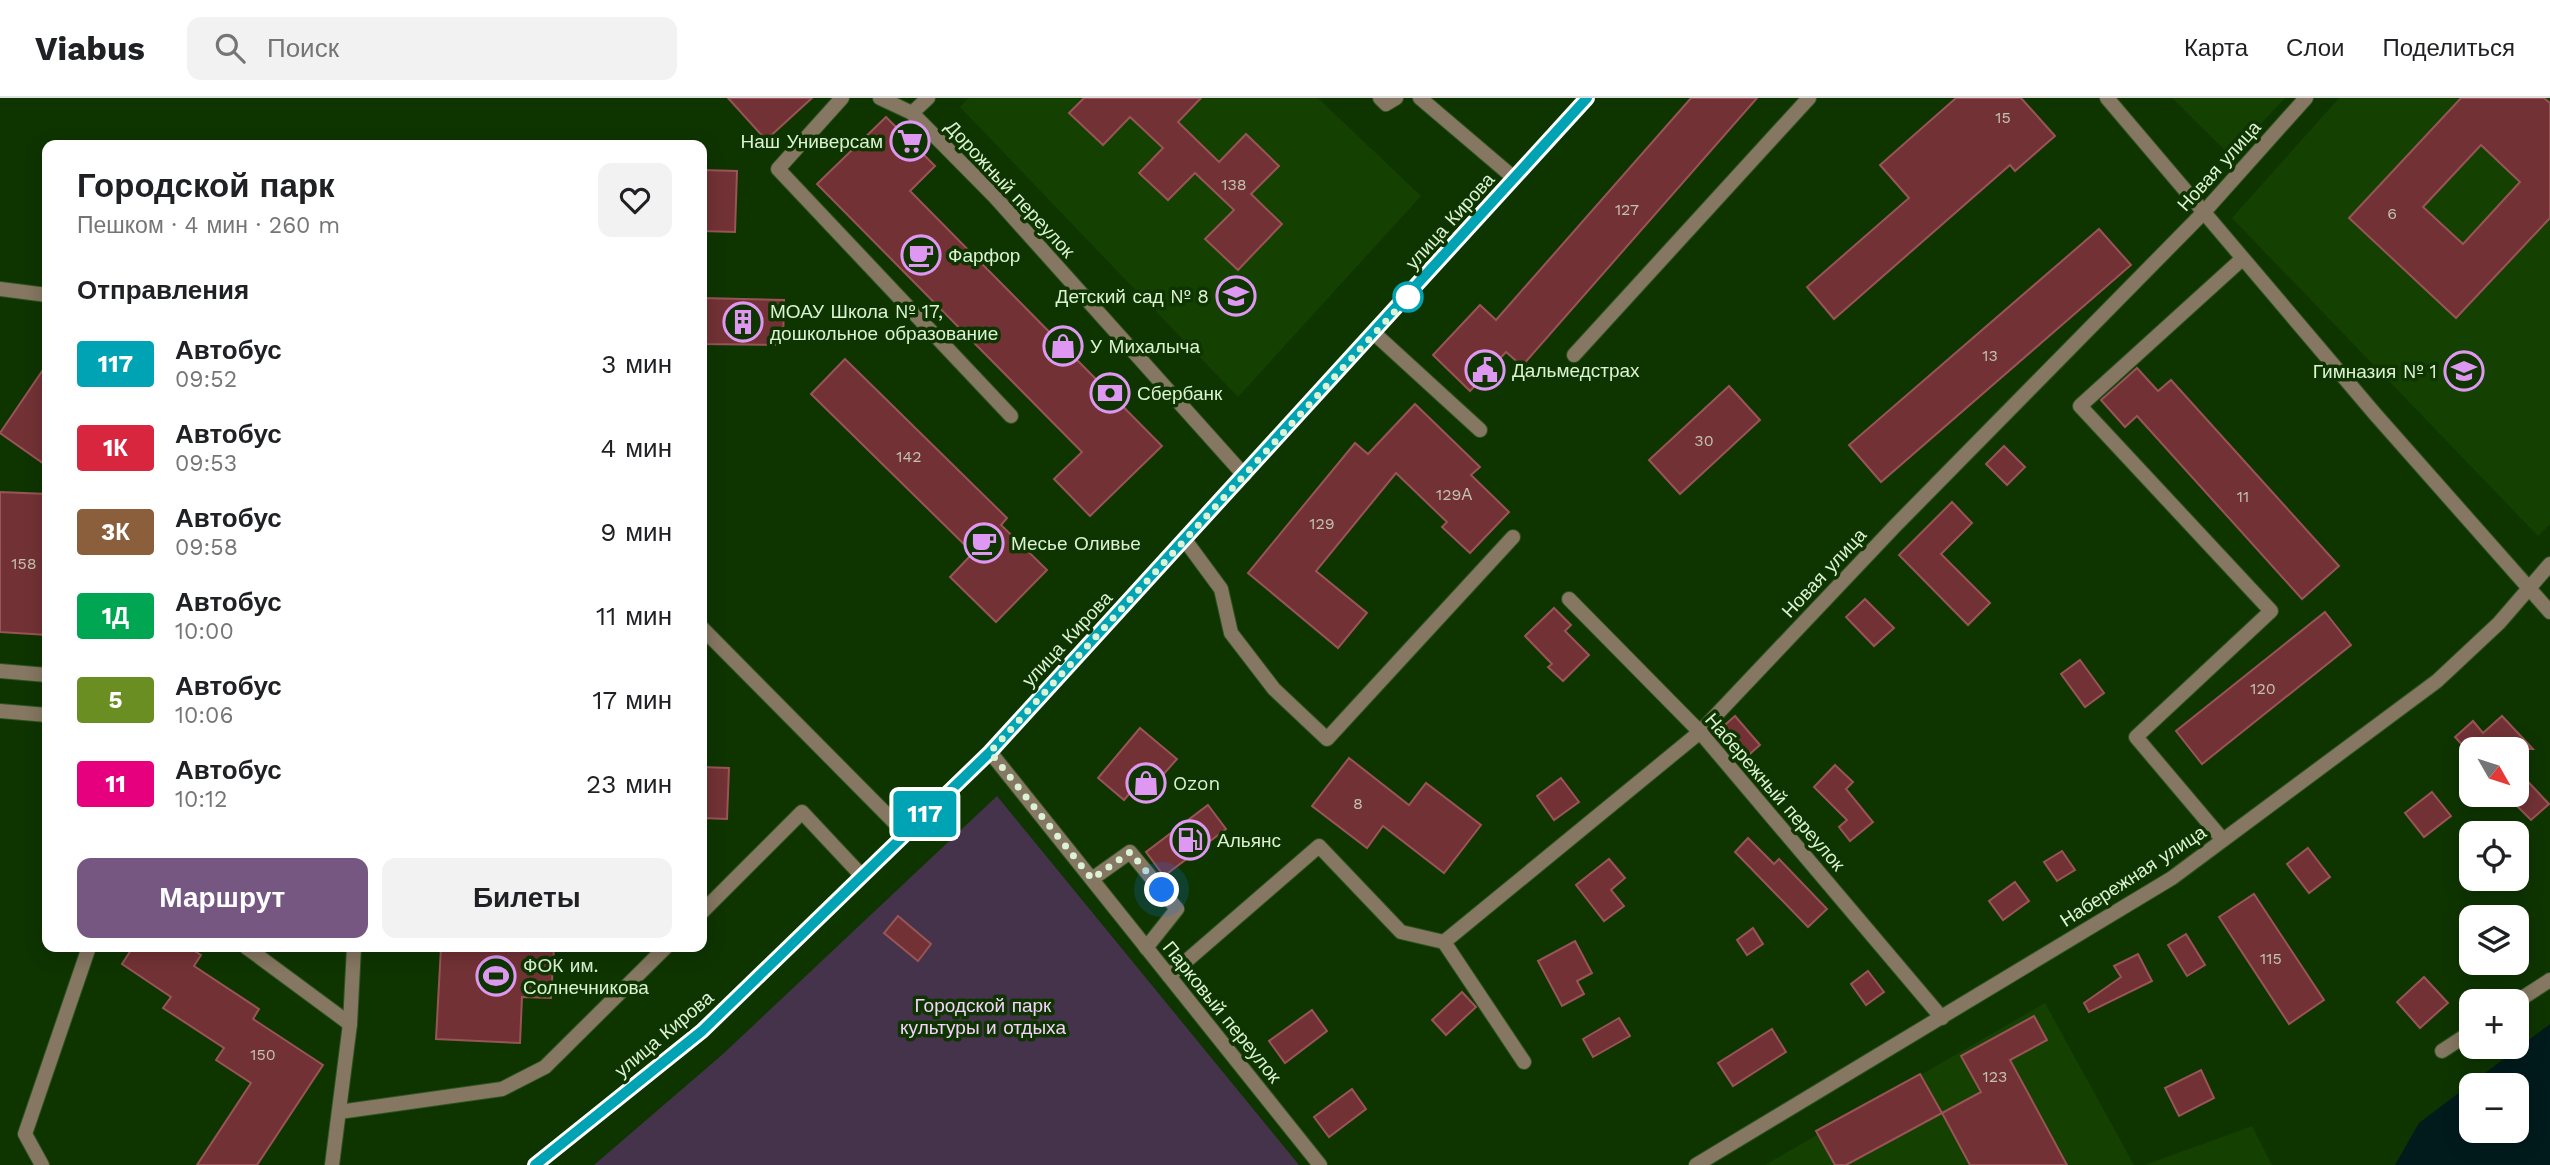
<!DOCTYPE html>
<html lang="ru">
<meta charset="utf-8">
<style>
:root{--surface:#fff;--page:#f2f2f2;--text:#202124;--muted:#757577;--line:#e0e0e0;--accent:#755781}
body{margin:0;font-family:"Work Sans",sans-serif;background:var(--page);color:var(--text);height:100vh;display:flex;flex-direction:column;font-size:26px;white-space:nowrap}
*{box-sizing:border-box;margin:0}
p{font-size:23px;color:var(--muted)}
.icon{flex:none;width:38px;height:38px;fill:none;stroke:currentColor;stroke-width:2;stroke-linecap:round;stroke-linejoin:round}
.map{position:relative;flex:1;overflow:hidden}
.drawer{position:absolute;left:42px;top:42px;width:665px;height:812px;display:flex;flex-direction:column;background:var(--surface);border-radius:14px;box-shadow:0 4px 18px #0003}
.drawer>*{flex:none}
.badge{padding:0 14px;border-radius:5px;font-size:24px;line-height:46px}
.needle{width:46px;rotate:129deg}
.buttons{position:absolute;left:2459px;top:639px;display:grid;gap:14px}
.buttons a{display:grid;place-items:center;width:70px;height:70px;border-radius:14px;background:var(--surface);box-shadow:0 4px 18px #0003;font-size:35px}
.you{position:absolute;width:35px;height:35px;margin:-18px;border:5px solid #fff;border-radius:50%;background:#1a73e8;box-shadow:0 0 0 10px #1a73e833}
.map>.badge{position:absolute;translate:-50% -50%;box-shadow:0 0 0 4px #fff}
h2{padding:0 35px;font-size:26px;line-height:63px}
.round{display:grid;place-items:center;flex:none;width:74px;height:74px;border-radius:14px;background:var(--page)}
.head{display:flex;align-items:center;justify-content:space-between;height:119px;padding:0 35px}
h1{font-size:33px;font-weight:600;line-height:52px}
.cta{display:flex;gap:14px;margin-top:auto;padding:14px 35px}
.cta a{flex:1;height:80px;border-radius:14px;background:var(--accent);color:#fff;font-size:28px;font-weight:600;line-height:80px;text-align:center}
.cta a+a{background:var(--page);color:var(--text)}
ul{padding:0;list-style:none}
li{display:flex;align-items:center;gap:21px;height:84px;padding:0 35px}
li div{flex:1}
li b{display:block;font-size:26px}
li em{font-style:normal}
li .badge{min-width:77px;font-weight:700;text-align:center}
header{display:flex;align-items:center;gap:42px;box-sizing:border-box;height:98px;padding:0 35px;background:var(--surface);border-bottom:2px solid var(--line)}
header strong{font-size:33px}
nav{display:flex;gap:38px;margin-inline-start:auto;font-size:24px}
.search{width:490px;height:63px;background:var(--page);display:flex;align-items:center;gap:18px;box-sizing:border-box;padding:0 24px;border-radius:14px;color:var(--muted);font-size:26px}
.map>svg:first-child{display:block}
.built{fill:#144001}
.green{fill:#45324b}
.water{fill:#011b1c;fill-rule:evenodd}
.building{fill:#723235;stroke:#985456;stroke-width:2;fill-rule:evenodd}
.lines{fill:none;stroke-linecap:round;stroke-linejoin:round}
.service-casing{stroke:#2f5322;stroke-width:16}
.minor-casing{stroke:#2f5322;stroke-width:16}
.secondary-casing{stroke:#2f5322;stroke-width:16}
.service{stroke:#857761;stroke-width:14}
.minor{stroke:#857761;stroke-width:14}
.secondary{stroke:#b8a27e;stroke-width:14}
.line-casing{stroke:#fff;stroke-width:16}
.line{stroke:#00a3b4;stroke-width:10}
.walk{stroke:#dcf2d5;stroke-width:7;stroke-dasharray:0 12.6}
.stop-dot{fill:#fff;stroke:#00a3b4;stroke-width:3.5}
.labels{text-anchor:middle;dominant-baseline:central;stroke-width:7;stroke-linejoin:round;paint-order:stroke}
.number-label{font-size:16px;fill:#c2c2ad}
.poi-label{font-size:19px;fill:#dcf2d5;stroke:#0e3500;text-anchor:start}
.street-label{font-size:19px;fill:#dcf2d5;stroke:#0e3500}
.park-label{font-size:19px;fill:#f5d3fe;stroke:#0e3500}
</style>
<header>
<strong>Viabus</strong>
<div class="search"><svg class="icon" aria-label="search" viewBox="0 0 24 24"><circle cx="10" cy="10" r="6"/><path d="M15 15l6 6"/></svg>Поиск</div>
<nav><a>Карта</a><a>Слои</a><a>Поделиться</a></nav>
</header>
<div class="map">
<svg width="2550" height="1067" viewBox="0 0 2550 1067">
<rect width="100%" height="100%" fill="#0e3500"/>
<g class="built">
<path d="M969,0H1318L1421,98L1238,299L960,9Z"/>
<path d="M2172,0H2285L2231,58Z"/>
<path d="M2339,0H2550V426L2538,438L2232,120Z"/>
<path d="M2045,905L2134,1067H1765Z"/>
<path d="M2252,1028L2272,1067H2145Z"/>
</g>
<path class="green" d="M997,698L1299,1067H594L723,956Z"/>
<path class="water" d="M2550,926V1067H2395L2419,1025ZM2471,987H2516V1032H2471Z"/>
<g class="building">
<path d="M728,0H812L766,42Z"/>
<path d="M1084,0H1201L1178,24L1219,64L1246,36L1279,68L1251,96L1282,126L1238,172L1205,141L1234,112L1195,75L1168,102L1139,75L1163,50L1130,19L1103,47L1069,15Z"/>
<path d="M1691,0H1757L1522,268L1506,254L1470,293L1433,257L1480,207L1496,222Z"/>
<path d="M1956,0H2021L2055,38L2015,73L2010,67L1834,221L1807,189L1909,100L1880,67Z"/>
<path d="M2461,0H2544L2550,5V120L2456,220L2349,120ZM2481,47L2520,84L2463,146L2423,109Z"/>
<path d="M886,19L935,68L910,93L1162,348L1090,418L1054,381L1082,354L817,86Z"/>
<path d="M702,72L737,73L735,134L702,133Z"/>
<path d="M2099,131L2131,167L1881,384L1849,347Z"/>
<path d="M702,200L784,202L783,247L702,246Z"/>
<path d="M845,261L1007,420L1001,427L1047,472L996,524L950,479L973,455L811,296Z"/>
<path d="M47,266V368L0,335Z"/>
<path d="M2137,270L2158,293L2171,282L2339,468L2302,501L2137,318L2125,329L2101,302Z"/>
<path d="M1729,288L1760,322L1680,396L1649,362Z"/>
<path d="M1415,306L1480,369L1471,377L1509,414L1470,455L1442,429L1447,424L1396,375L1316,473L1367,515L1338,550L1248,475L1355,345L1368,356Z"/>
<path d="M2004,348L2025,369L2007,387L1986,366Z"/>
<path d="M0,394L47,396V537L0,534Z"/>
<path d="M1952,404L1972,425L1941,456L1990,505L1968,527L1899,457Z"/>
<path d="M1865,501L1894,530L1874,548L1846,519Z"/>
<path d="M1554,510L1571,527L1565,533L1589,557L1563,583L1548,569L1552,566L1525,538Z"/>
<path d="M2325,514L2351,547L2202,666L2176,633Z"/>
<path d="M2080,562L2104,595L2085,609L2061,576Z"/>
<path d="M1735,618L1760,647L1744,661L1718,633Z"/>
<path d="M2502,618L2533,651H2466L2455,639L2473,623L2483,635Z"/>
<path d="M1140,630L1177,661L1146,696L1136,688L1124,702L1098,680Z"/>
<path d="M1349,660L1409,707L1426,685L1481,727L1444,775L1383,728L1367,750L1312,708Z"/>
<path d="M1835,667L1853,684L1846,691L1873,724L1850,743L1839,729L1847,722L1814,689Z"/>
<path d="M702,669L729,670L727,721L702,720Z"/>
<path d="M2516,671L2549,706L2531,722L2516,707Z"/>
<path d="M1561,680L1579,704L1554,722L1537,698Z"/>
<path d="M2432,694L2451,718L2424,739L2405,715Z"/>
<path d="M1208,707L1226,731L1164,778L1146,754Z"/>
<path d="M1748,740L1774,766L1779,761L1827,811L1808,829L1735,754Z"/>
<path d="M2308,750L2330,779L2309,795L2287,766Z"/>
<path d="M2062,753L2075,772L2057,783L2044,764Z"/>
<path d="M1609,761L1625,780L1611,792L1624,808L1604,823L1576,787Z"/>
<path d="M2015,784L2029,803L2003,822L1989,803Z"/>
<path d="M2254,796L2324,902L2289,926L2219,819Z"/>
<path d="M898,818L931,846L918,863L884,835Z"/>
<path d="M1753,830L1763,846L1747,857L1737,842Z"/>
<path d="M2186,836L2205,867L2187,878L2168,847Z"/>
<path d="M1575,843L1592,875L1577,883L1584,896L1562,908L1538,863Z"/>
<path d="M133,849H188L201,857L194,868L259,911L253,921L323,967L257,1067H197L251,985L216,962L224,950L163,910L171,899L122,866Z"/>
<path d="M441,849H554L551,900L522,899L520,945L436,941Z"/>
<path d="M2138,856L2152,883L2089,914L2084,905L2121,879L2114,868Z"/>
<path d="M1868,873L1884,894L1866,907L1851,886Z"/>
<path d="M2424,879L2448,905L2420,930L2397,904Z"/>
<path d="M1462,894L1476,909L1446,937L1432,922Z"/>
<path d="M1312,912L1327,933L1285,965L1269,943Z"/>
<path d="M2034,918L2047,942L2010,962L2067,1067H1970L1942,1015L1981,994L1961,958Z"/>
<path d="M1619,920L1630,938L1593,959L1583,941Z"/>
<path d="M1772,931L1786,954L1733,988L1718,965Z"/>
<path d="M2201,972L2214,1000L2179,1018L2165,990Z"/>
<path d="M1920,976L1942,1015L1846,1067H1835L1816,1033Z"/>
<path d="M1352,991L1366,1011L1329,1039L1314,1019Z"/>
</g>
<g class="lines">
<g class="service-casing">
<g id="service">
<path d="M842,0L778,71L1011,318"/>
<path d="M1380,0L1386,6L1396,0"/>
<path d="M1420,0L1514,80"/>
<path d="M912,15L928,0"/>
<path d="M2204,114L2306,0"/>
<path d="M0,191L47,197"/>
<path d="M1375,236L1480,332"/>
<path d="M1574,257L1809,0"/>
<path d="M1185,442L1221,491L1231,535L1274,591L1327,641L1513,439"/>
<path d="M702,530L905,735"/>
<path d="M0,573L47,577"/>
<path d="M0,613L47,617"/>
<path d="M2223,742L2136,639L2271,513L2080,308L2242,161"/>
<path d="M1092,781L1130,754L1177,811L1146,850"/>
<path d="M702,814L802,714L861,777"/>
<path d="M246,849L350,926"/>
<path d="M1169,878L1319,748L1401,834L1444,844"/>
<path d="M339,1014L502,991L545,969L666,849"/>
<path d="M42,1067L25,1036L89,849"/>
<path d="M332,1067L350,926L354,849"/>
</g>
</g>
<g class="minor-casing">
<g id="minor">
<path d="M880,0L912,15L995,99L1244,377"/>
<path d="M2107,0L2375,316L2550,514"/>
<path d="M1569,501L1700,634L1942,920"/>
<path d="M990,654L1320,1067"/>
<path d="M2516,904L2550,882"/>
<path d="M2442,953L2471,934"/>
<path d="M1524,964L1444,844L1700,634L1895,428L2204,114"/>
<path d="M1696,1067L2172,780L2437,583L2499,525L2550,466"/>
</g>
</g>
<g class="secondary-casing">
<path id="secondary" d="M535,1067L702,933L990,654L1587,0"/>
</g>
<use href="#service" class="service"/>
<use href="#minor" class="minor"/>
<use href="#secondary" class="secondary"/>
</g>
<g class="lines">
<g class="line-casing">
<path id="line" d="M535,1067L702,933L990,654L1587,0"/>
</g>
<use href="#line" class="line"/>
<path class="walk" d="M1162,792L1130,754L1092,781L990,654L1408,199"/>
</g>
<defs>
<g id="supermarket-ring" transform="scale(2.0125)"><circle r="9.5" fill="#0e3500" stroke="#de98f2" stroke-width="1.5"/><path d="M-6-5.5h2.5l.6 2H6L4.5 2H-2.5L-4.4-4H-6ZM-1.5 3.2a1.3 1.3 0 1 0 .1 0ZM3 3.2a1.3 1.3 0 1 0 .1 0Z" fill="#de98f2"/></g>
<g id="cafe-ring" transform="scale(2.0125)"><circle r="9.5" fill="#0e3500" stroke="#de98f2" stroke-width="1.5"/><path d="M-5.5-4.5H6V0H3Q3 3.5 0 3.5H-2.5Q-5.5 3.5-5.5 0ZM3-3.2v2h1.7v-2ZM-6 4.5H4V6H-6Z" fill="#de98f2"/></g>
<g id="school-ring" transform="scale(2.0125)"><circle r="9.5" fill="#0e3500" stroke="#de98f2" stroke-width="1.5"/><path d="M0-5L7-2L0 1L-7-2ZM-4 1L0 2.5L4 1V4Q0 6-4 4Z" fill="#de98f2"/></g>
<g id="building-ring" transform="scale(2.0125)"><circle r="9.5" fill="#0e3500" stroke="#de98f2" stroke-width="1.5"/><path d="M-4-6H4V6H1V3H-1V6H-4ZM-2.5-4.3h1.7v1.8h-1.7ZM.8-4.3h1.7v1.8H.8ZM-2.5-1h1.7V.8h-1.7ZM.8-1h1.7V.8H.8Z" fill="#de98f2"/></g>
<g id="shop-ring" transform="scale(2.0125)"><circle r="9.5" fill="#0e3500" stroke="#de98f2" stroke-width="1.5"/><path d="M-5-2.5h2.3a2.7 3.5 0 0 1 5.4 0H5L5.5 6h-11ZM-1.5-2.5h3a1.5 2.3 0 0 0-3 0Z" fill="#de98f2"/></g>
<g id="civic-ring" transform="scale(2.0125)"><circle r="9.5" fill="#0e3500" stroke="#de98f2" stroke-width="1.5"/><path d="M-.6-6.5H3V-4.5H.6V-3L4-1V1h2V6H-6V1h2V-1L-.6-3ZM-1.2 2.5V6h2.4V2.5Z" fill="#de98f2"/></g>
<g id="bank-ring" transform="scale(2.0125)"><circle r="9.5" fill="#0e3500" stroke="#de98f2" stroke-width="1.5"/><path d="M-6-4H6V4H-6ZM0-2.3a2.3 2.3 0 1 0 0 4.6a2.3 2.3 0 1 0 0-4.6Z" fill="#de98f2"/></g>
<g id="fuel-ring" transform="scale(2.0125)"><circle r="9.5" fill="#0e3500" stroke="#de98f2" stroke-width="1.5"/><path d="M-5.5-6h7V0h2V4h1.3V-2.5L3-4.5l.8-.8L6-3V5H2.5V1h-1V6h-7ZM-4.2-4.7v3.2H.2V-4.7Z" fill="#de98f2"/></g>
<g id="stadium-ring" transform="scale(2.0125)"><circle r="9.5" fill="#0e3500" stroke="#de98f2" stroke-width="1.5"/><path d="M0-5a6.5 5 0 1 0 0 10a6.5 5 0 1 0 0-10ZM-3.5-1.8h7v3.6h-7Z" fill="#de98f2"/></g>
</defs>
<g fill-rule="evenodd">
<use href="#supermarket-ring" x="910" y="43"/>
<use href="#cafe-ring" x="921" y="157"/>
<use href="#school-ring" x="1236" y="198"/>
<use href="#building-ring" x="743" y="224"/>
<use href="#shop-ring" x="1063" y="248"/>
<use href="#civic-ring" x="1485" y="272"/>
<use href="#school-ring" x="2464" y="273"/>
<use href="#bank-ring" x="1110" y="295"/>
<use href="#cafe-ring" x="984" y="445"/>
<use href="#shop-ring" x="1146" y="685"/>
<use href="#fuel-ring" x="1190" y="742"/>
<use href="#stadium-ring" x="496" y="878"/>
</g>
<circle class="stop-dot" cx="1408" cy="199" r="14"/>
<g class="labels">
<g class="number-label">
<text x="2003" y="19">15</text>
<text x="1234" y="86">138</text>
<text x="1627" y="111">127</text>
<text x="2392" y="115">6</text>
<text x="1990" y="257">13</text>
<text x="1704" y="342">30</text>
<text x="909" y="358">142</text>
<text x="1454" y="396">129А</text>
<text x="2243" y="398">11</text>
<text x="1322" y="425">129</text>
<text x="24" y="465">158</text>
<text x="2263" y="590">120</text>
<text x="1358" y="705">8</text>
<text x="2271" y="860">115</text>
<text x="263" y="956">150</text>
<text x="1995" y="978">123</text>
</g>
<g class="poi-label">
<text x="883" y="43" text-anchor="end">Наш Универсам</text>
<text x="948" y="157">Фарфор</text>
<text x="1209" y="198" text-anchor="end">Детский сад № 8</text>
<text x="770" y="213">МОАУ Школа № 17,<tspan x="770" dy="22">дошкольное образование</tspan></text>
<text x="1090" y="248">У Михалыча</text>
<text x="1512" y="272">Дальмедстрах</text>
<text x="2437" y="273" text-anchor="end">Гимназия № 1</text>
<text x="1137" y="295">Сбербанк</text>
<text x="1011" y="445">Месье Оливье</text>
<text x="1173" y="685">Ozon</text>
<text x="1217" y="742">Альянс</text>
<text x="523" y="867">ФОК им.<tspan x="523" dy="22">Солнечникова</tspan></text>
</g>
<g class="street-label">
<text transform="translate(2219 68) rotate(-48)">Новая улица</text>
<text transform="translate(1010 91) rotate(47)">Дорожный переулок</text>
<text transform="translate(1450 123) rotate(-48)">улица Кирова</text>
<text transform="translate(1824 475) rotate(-47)">Новая улица</text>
<text transform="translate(1067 541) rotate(-47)">улица Кирова</text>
<text transform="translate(1775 694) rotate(49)">Набережный переулок</text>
<text transform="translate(2133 778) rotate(-33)">Набережная улица</text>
<text transform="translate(1222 914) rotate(51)">Парковый переулок</text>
<text transform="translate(664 936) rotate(-40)">улица Кирова</text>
</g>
<g class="park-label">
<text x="983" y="907">Городской парк<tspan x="983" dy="22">культуры и отдыха</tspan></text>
</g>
</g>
</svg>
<div class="buttons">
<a><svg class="needle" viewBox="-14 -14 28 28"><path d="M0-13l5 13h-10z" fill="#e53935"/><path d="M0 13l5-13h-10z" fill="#757577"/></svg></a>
<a><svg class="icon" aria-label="locate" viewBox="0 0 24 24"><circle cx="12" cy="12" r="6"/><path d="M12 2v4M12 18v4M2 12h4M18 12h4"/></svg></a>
<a><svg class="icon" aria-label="layers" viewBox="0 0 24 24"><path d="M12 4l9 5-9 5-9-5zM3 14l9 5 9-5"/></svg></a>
<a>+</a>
<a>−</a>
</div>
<div class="you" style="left:1162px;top:792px"></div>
<b class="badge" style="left:925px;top:716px;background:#00a3b4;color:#fff">117</b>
<section class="drawer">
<div class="head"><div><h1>Городской парк</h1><p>Пешком · 4 мин · 260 m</p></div><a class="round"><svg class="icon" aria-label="heart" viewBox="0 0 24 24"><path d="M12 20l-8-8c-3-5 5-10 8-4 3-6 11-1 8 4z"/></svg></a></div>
<h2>Отправления</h2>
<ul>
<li><span class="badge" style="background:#00a3b4;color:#fff">117</span><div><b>Автобус</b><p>09:52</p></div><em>3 мин</em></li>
<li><span class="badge" style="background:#d7263d;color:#fff">1К</span><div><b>Автобус</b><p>09:53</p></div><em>4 мин</em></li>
<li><span class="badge" style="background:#8b5e3c;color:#fff">3К</span><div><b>Автобус</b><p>09:58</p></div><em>9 мин</em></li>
<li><span class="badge" style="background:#00a651;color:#fff">1Д</span><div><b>Автобус</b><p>10:00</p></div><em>11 мин</em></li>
<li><span class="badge" style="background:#6b8e23;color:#fff">5</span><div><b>Автобус</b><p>10:06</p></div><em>17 мин</em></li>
<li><span class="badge" style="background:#e6007e;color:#fff">11</span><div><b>Автобус</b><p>10:12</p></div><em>23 мин</em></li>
</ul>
<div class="cta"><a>Маршрут</a><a>Билеты</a></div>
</section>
</div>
